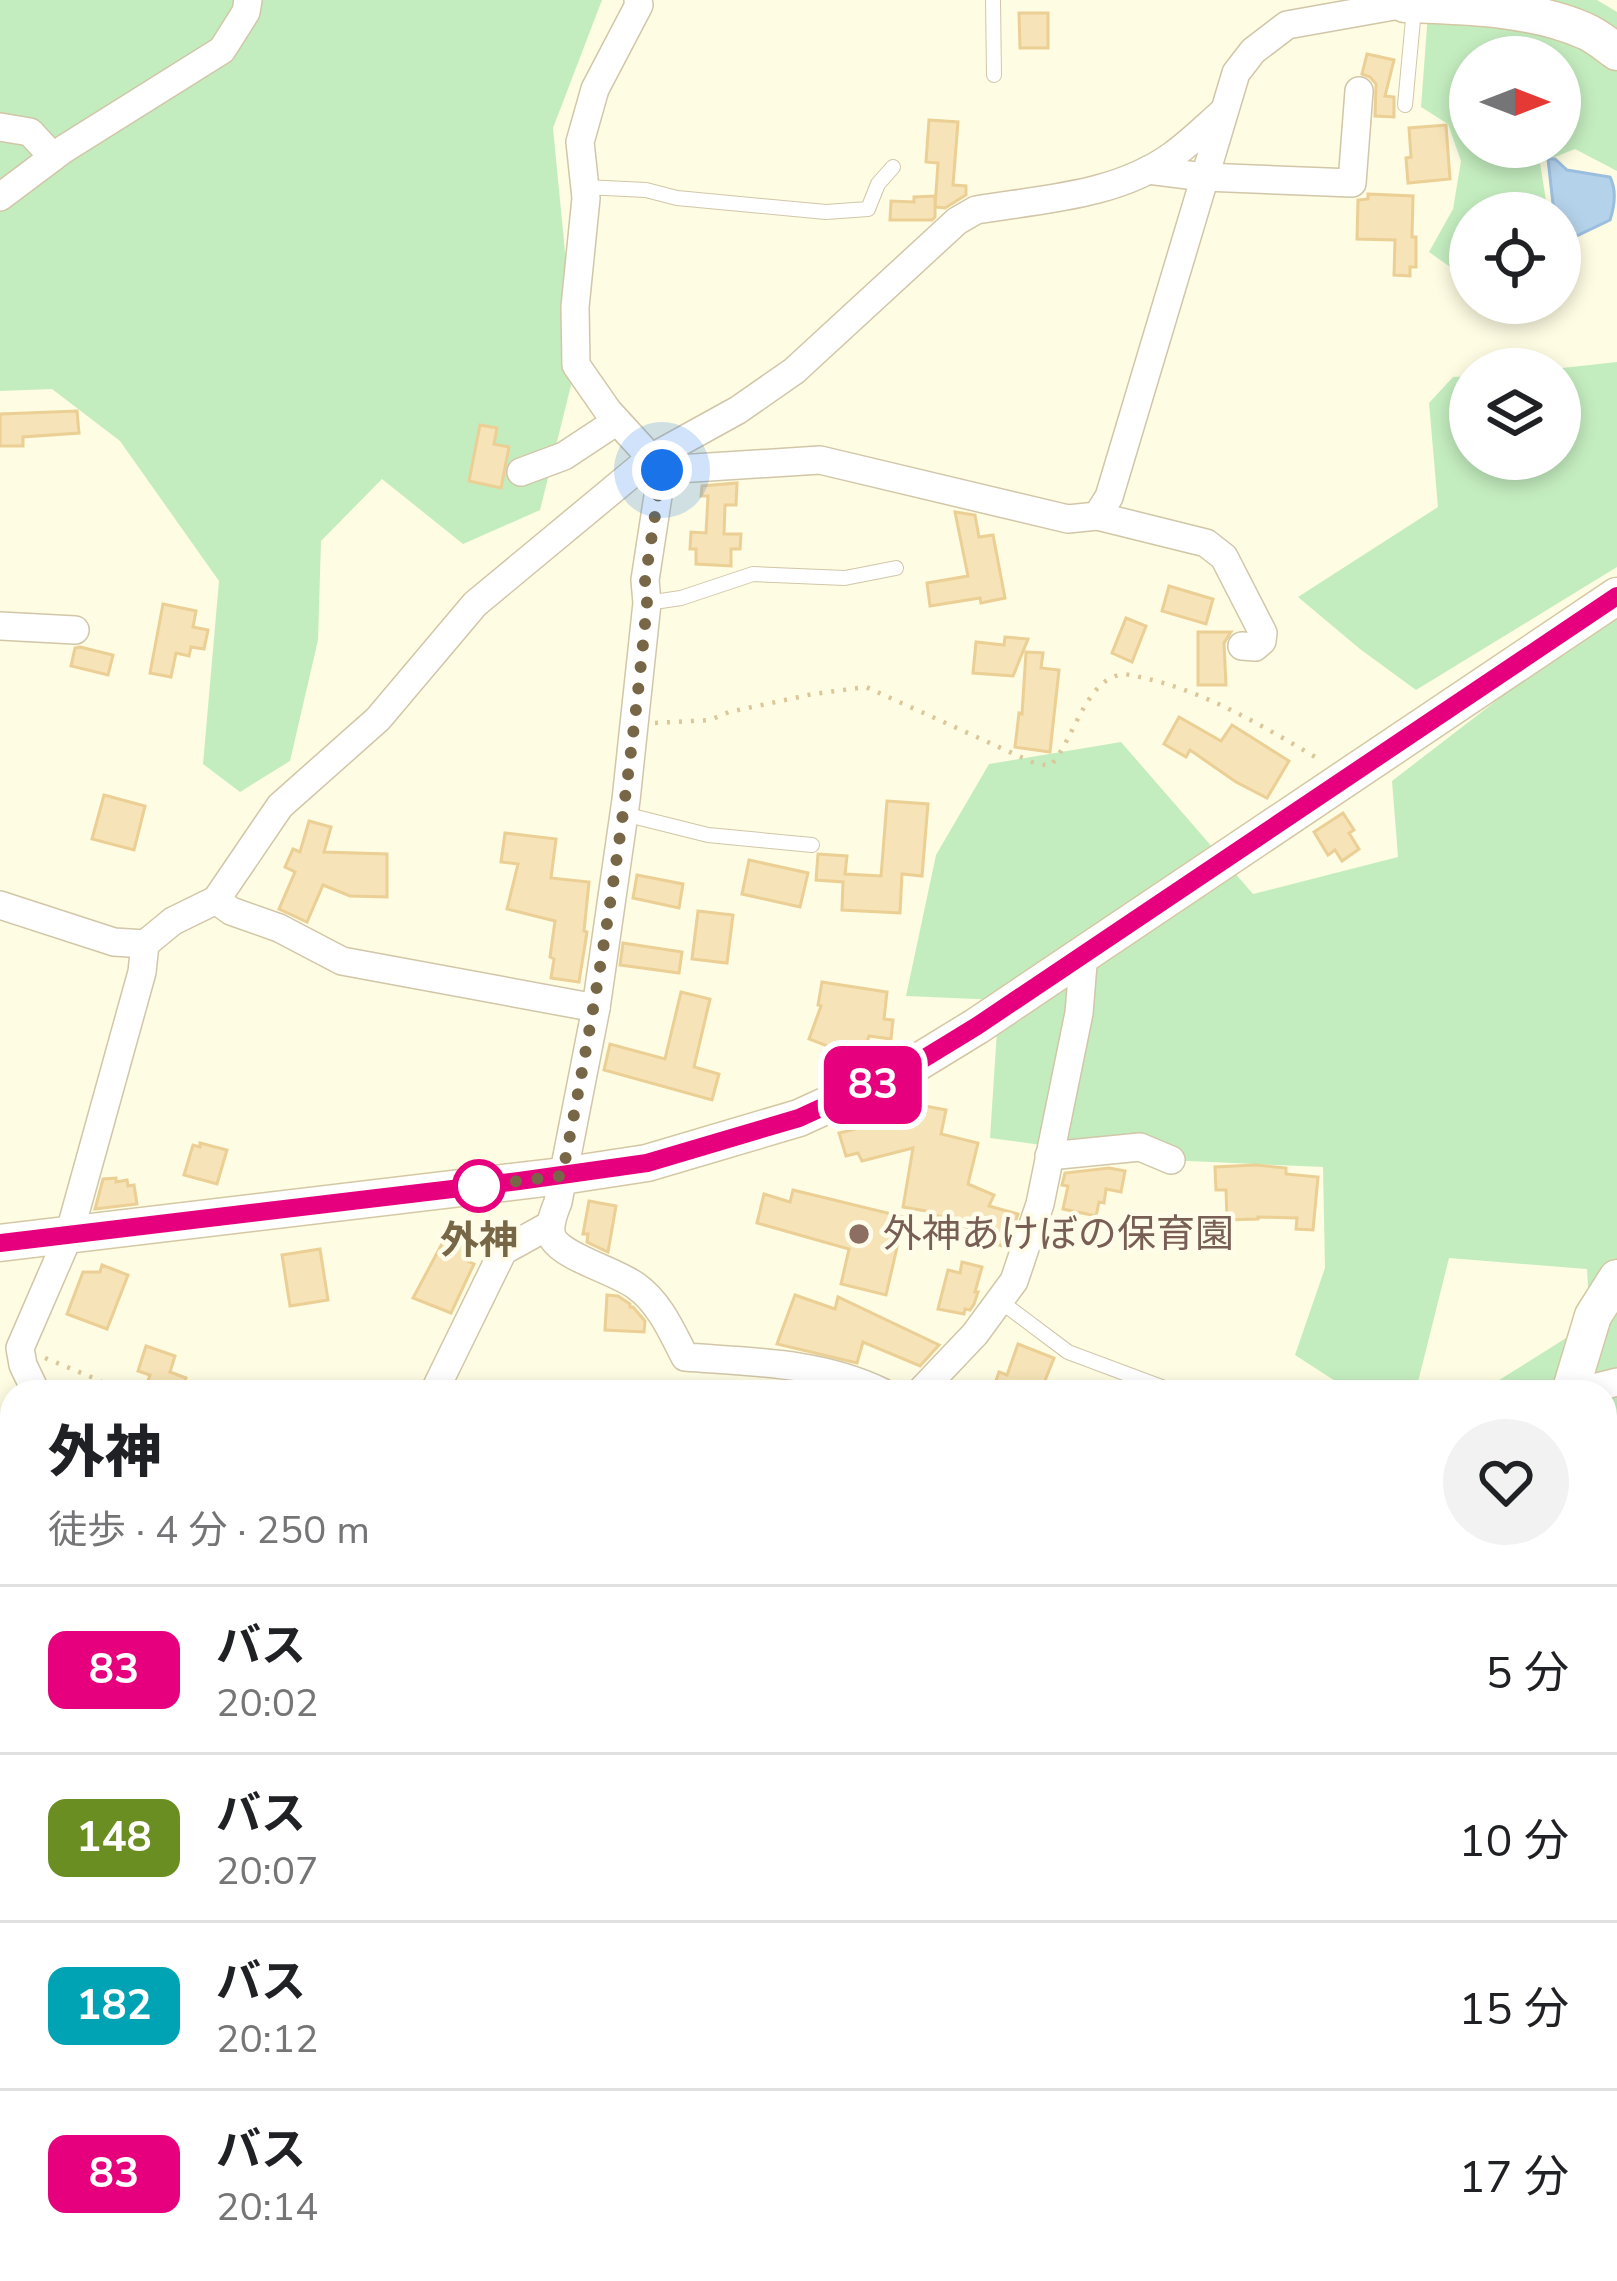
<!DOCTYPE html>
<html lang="ja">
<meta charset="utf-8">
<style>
:root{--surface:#fff;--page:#f2f2f2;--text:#202124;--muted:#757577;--line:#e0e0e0}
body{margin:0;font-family:"Nunito Sans","Noto Sans JP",sans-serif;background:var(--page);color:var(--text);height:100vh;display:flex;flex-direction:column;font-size:45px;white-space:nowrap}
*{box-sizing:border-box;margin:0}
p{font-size:39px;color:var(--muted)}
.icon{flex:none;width:66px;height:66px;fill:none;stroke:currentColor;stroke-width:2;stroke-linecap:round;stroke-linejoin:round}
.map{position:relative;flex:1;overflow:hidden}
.panel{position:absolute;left:0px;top:1380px;width:1617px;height:903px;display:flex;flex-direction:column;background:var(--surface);border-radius:36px 36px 0 0;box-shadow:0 6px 18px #0003}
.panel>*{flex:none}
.badge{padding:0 24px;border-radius:18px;font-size:42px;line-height:78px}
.needle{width:78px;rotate:90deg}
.buttons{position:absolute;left:1449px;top:36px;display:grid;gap:24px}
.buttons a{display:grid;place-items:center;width:132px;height:132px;border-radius:50%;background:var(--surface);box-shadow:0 6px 18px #0003;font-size:60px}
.you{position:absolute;width:60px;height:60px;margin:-30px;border:9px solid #fff;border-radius:50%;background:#1a73e8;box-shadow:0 0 0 18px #1a73e833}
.map>.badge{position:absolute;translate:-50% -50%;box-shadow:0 0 0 6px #fff}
.round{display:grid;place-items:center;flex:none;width:126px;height:126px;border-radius:63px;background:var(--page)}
.overview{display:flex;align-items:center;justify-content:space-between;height:204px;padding:0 48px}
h1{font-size:57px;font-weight:800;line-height:90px}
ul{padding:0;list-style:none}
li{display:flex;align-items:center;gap:36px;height:168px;padding:0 48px;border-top:3px solid var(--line)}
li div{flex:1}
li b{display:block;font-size:45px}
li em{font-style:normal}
li .badge{min-width:132px;font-weight:700;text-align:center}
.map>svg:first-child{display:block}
.green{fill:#c4edbf;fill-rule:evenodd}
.water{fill:#b4d2ea;stroke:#9abedd;stroke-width:3}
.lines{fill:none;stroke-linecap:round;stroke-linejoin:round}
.stream{stroke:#9abedd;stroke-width:6}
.building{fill:#f6e3b7;stroke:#ebcf95;stroke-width:3}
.lane-casing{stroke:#d1c6a8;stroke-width:16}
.street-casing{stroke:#d1c6a8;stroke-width:30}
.secondary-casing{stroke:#d4c8a4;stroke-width:39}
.path{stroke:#dbc79a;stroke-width:4.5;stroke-dasharray:3 9;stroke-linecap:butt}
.lane{stroke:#fff;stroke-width:14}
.street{stroke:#fff;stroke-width:27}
.secondary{stroke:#fff;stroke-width:36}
.line-casing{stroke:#fff;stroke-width:27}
.line{stroke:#e6007e;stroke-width:18}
.walk{stroke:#786746;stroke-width:12;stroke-dasharray:0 21.6}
.stop-dot{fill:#fff;stroke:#e6007e;stroke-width:6}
.education-dot{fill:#8d6e63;stroke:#fffdea;stroke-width:4.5}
.labels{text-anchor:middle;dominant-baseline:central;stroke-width:9;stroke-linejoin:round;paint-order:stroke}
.education-label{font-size:39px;fill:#785e54;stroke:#fffdea;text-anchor:start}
.stop-label{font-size:39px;font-weight:bold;fill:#786746;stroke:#fffdea}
</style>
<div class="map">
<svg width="1617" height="2281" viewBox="0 0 1617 2281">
<rect width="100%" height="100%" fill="#fefce2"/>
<g class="green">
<path d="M0,0H602L553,128L576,365L540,510L463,544L382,479L321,541L318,640L290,761L240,792L203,764L219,581L120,441L52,389L0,391Z"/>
<path d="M1429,0H1597L1617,12V171L1575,149L1540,163L1548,213H1470V281L1429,252L1453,209L1461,161L1448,124L1421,107ZM1470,57H1560V147H1470Z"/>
<path d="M1617,362V567L1416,690L1360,649L1298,597L1438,507L1429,403L1453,377L1470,376V459H1560V369H1553Z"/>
<path d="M1617,613V1817L1605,1808V1392H1480L1590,1323L1587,1269L1449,1258L1418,1382L1349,1390L1295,1355L1325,1268L1323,1167L1144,1159L990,1138L999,1000L906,996L936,855L989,764L1121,742L1253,894L1398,857L1392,781L1580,636Z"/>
<path d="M12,1971V2271H176V2281H0V1972Z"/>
</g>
<path class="water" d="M1548,159H1555L1567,170L1610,177C1617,191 1615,205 1610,220L1570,239L1560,235V213H1554Z"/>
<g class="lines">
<path class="stream" d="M1605,1937L1617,1943"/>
</g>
<g class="building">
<path d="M1019,13H1048V48H1020Z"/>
<path d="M1367,54L1394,60L1385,96L1394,97V117L1375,116L1376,84L1370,77L1362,74Z"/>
<path d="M929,120L958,122L953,185L966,186V195L945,208L935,207L938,163L926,162Z"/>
<path d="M1446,125L1450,179L1408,183L1406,158L1411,157L1409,128Z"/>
<path d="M1368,194L1413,196L1412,237H1416V267H1410V276L1394,275L1395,240L1357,239L1358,200L1368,199Z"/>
<path d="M935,196V217L932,220H890L891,201L914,202V197Z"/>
<path d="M77,411L79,433L23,437V446H0V414Z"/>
<path d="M480,425L497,428L494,444L509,447L501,488L469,481Z"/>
<path d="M737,483L736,505H725L724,534H741L740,549H731V566L696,564V549H690L691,532L706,533L708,496H701L702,486Z"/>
<path d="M955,512L975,515L979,537L993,535L1005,598L981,603L980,598L930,606L927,583L968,576Z"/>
<path d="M1169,586L1213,599L1206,624L1162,611Z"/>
<path d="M163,604L196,611L193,627L208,630L204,649L191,647L189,656L176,653L171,677L150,673Z"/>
<path d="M1126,618L1146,626L1132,662L1112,653Z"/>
<path d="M1198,632H1231L1224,643L1226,685H1198Z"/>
<path d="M1005,637L1028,639L1013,676L973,673L976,642L1004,645Z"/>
<path d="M80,647L113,655L108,675L71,666L75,648Z"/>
<path d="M1026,652L1043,653L1041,668L1059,670L1050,752L1015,747L1019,713L1022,714Z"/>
<path d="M1179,717L1221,741L1232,725L1289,761L1267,798L1236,782L1190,750L1186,757L1164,744Z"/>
<path d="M104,795L145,806L134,850L92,839Z"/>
<path d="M887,801L928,804L922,876L902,874L900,913L842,910L843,882L816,880L818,854L847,856L845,874L881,876Z"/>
<path d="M1343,813L1354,830L1349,833L1359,849L1342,861L1335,850L1328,855L1314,832Z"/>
<path d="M309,821L331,827L324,852L387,854V897L350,896L323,885L307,922L279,909L295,872L285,867L293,849L300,852Z"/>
<path d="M505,833L556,839L551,878L589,882L584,931L587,932L579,982L551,978L554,959L550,957L555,921L507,909L518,864L501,862Z"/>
<path d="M749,860L808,873L800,907L742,894Z"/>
<path d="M637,875L683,884L679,908L633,898Z"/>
<path d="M698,911L733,915L727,963L692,959Z"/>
<path d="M623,943L682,952L679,973L620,965Z"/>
<path d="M822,982L887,992L884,1019L893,1020L891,1039L869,1036L861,1059L809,1039L821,1006L818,1005Z"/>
<path d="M681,992L710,999L694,1067L719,1074L712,1100L604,1070L610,1044L665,1059Z"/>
<path d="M925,1106L946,1110L941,1134L978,1143L968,1184L994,1195L989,1206L1018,1214L1006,1247L995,1244L996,1239L926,1211L903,1207L913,1148L862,1161L858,1153L846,1156L839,1133L912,1115V1110L925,1112Z"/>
<path d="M200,1143L227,1150L217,1184L184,1175L193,1145L200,1147Z"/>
<path d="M1256,1165L1286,1168V1174L1318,1177L1313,1230L1296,1229L1297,1218L1258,1217V1219L1227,1220L1226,1190H1216L1215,1167Z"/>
<path d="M1109,1168L1125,1171L1121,1192L1106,1189L1104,1203L1099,1202L1096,1216L1063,1209L1068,1186L1062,1185L1065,1173Z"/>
<path d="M116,1178V1182L127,1180L128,1186L134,1185L137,1204L95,1209L103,1179Z"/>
<path d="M793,1190L904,1217L886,1295L841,1284L849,1249L757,1223L764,1194L790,1202Z"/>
<path d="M589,1201L616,1206L608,1252L587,1242L588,1234H583Z"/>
<path d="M445,1238L470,1250L465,1260L474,1264L451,1313L413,1298Z"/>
<path d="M320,1249L328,1300L290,1306L282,1255Z"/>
<path d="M962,1262L982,1267L975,1292H978L974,1304L970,1310L965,1309L964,1314L938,1309L948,1270L960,1273Z"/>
<path d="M102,1265L128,1275L107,1329L67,1314L83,1272H100Z"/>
<path d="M607,1295L618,1296L630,1304V1307H633L645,1321L644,1332L605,1330Z"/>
<path d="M795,1295L835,1309L838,1297L939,1345L920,1366L863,1342L857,1363L777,1344Z"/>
<path d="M1018,1344L1054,1358L1042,1388L1048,1392H992L999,1372L1007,1375Z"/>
<path d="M146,1346L175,1356L170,1372L186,1378L181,1392H144L150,1375L138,1371Z"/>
</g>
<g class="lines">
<g class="lane-casing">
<g id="lane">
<path d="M993,0L994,75"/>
<path d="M1405,105L1414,9"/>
<path d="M585,187L646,190L677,198L826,212L868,209L878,184L893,167"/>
<path d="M647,603L681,598L753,574L845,578L896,568"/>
<path d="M624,814L708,835L812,845"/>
<path d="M1000,1301L1068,1352L1175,1392"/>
</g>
</g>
<g class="street-casing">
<g id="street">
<path d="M638,0L639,5L595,89L580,142L586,198L575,307L576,365L608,411L662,470L645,580L647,603L626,800L596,1008L558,1202C554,1213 547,1227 553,1239C565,1258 616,1271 636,1286C660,1303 672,1332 685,1357C752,1362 821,1362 882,1392"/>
<path d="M0,127L30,132L53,157"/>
<path d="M1148,170L1204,177L1352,183L1359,91"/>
<path d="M0,197L64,149L222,50L246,12L248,0"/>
<path d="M662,470L820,460L1068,519L1097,516L1109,497L1236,73L1253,51L1287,25L1405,4"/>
<path d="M521,472L564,456L617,421"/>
<path d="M1097,516L1206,543L1224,557L1263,633L1262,641L1255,647L1242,646"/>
<path d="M0,626L75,630"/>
<path d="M216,900L280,806L378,719L475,604L651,458L738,410L794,371L957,221L976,210C1042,199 1117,196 1173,155C1191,142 1207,126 1223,112"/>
<path d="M0,905L114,942L145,944L173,921L216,900L231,911L279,928L342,961L596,1008"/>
<path d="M1049,1156L1140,1147L1171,1160"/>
<path d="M36,1392L23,1365L20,1348L69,1235L142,972L145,944"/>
<path d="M434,1392L503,1251L550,1225"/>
<path d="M920,1392L975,1334L1014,1281L1040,1204L1079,1013L1084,952"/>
<path d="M1577,1392L1617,1382"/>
<path d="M0,1607L12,1613"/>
<path d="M0,1650L12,1654"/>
<path d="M1605,2039L1617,2070"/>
<path d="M700,2271V2281"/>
<path d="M1195,2271L1210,2281"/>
<path d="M1358,2271V2281"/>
<path d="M1420,2271L1436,2281"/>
<path d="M1132,2281L1135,2271"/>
</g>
</g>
<g class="secondary-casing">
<g id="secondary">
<path d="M1403,0L1405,4C1463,6 1531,7 1585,31C1597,36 1607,45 1617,52"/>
<path d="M0,1243L562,1176L647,1163L799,1118L910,1067L977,1026L1617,596"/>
<path d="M1570,1392L1593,1316L1617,1278"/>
<path d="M1605,1543L1617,1573"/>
<path d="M0,1956L12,1955"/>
<path d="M493,2271V2281"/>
</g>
</g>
<g class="path">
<path d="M655,723L710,720L729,712L813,694L866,687L1032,762L1050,766C1074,741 1085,678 1124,674C1198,686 1259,724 1322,761"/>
<path d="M45,1358L101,1381"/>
</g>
<use href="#lane" class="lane"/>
<use href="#street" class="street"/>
<use href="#secondary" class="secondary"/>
</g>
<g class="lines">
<g class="line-casing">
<path id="line" d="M0,1243L519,1181L647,1163L799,1118L910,1067L977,1026L1617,596"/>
</g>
<use href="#line" class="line"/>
<path class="walk" d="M479,1186H476L562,1176C600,986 629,796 647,603L645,580L662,470"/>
</g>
<circle class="stop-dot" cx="479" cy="1186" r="24"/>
<circle class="education-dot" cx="859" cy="1234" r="12"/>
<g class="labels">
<g class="education-label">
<text x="883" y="1234">外神あけぼの保育園</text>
</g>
<g class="stop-label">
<text x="479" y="1240">外神</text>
</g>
</g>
</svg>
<div class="buttons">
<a><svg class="needle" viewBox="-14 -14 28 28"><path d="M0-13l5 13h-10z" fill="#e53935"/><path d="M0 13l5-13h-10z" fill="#757577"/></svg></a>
<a><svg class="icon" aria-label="locate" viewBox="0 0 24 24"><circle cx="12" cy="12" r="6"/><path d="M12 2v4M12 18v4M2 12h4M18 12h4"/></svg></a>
<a><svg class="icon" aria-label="layers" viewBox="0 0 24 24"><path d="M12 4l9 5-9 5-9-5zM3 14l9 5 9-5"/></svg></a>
</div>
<div class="you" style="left:662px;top:470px"></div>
<b class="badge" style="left:873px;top:1085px;background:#e6007e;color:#fff">83</b>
<section class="panel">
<div class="overview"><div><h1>外神</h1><p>徒歩 · 4 分 · 250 m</p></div><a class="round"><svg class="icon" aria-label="heart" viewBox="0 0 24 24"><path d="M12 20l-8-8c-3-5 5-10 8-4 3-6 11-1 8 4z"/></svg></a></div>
<ul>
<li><span class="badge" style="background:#e6007e;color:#fff">83</span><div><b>バス</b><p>20:02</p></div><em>5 分</em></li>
<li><span class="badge" style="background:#6b8e23;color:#fff">148</span><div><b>バス</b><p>20:07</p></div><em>10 分</em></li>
<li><span class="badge" style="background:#00a3b4;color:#fff">182</span><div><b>バス</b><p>20:12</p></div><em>15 分</em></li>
<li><span class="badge" style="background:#e6007e;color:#fff">83</span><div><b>バス</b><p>20:14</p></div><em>17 分</em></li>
</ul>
</section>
</div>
